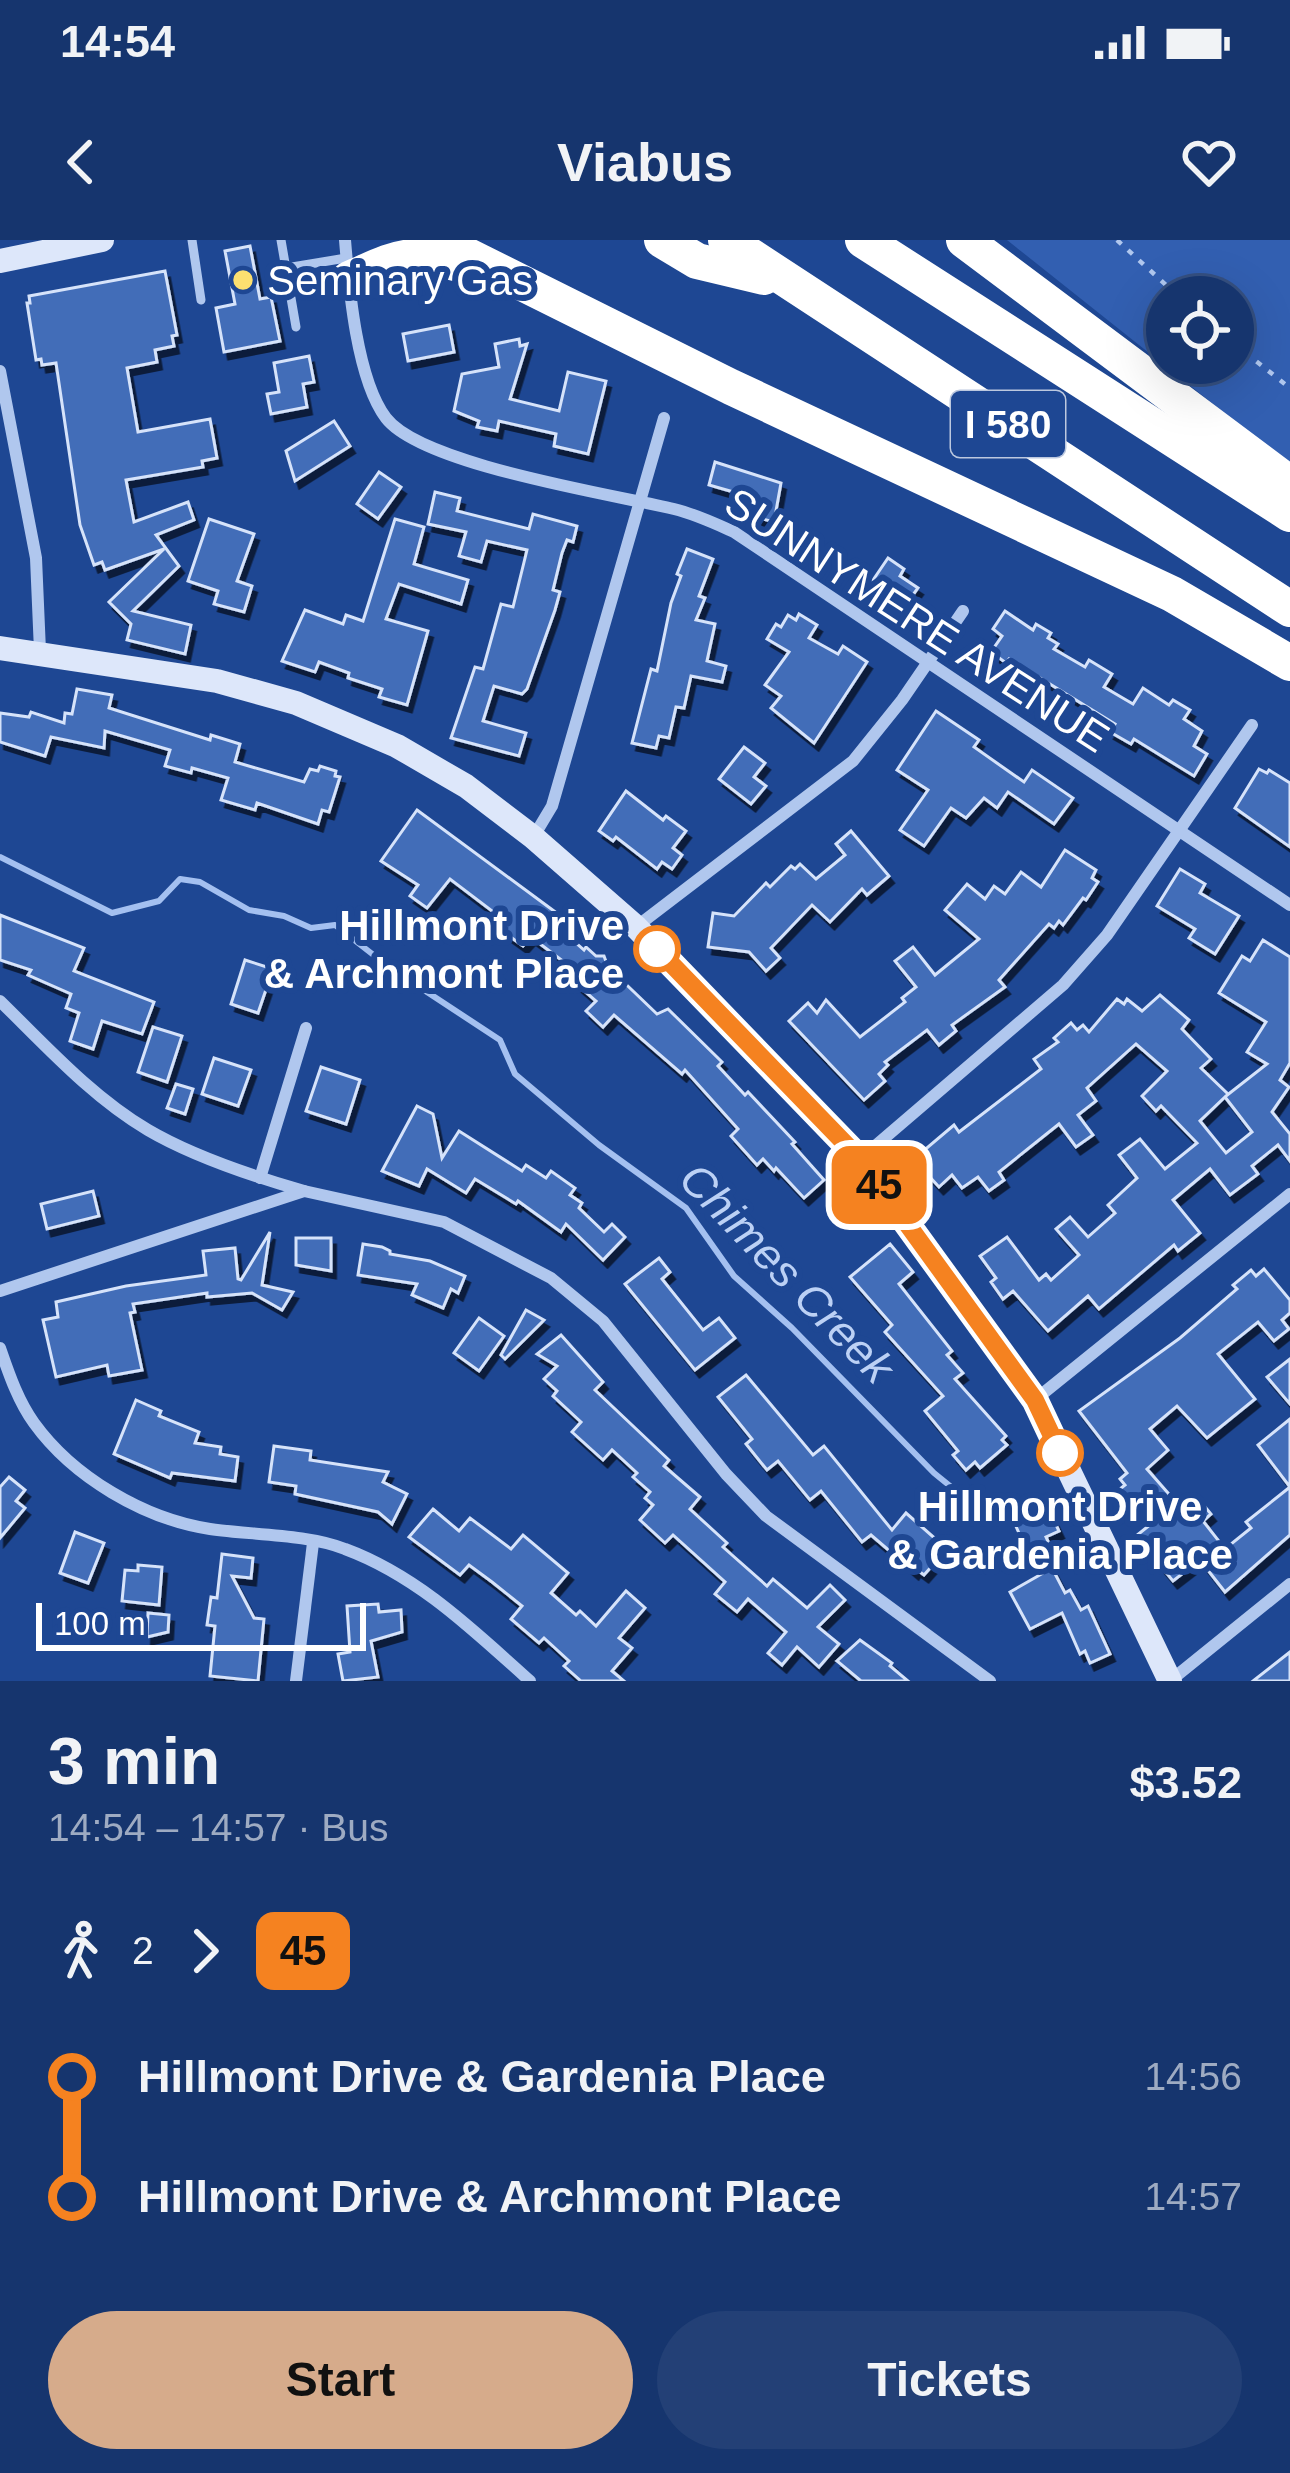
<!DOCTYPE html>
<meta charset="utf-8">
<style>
:root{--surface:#16356e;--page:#234076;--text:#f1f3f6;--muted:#9eabc2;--line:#355081;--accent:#d6ab8b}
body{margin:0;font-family:Arial,sans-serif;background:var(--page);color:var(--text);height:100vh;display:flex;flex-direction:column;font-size:45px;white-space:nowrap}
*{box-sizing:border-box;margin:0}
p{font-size:39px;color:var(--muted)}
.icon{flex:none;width:66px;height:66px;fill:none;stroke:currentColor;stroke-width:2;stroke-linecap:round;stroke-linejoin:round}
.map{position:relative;height:1441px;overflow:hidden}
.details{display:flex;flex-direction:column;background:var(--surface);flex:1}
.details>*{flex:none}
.badge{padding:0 24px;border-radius:18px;font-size:42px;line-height:78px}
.tools{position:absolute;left:1146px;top:36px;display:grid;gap:24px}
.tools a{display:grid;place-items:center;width:108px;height:108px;border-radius:50%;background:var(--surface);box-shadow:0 12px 48px #0002,0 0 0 3px var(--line);font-size:60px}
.scale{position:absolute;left:36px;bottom:30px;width:330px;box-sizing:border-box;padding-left:12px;border:6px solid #fff;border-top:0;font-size:33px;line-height:42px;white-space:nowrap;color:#fff;-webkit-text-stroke:9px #1e4793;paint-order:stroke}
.map>.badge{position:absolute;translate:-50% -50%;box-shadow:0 0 0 6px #fff}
.legs{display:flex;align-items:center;gap:18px;height:132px;padding:0 48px;font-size:39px}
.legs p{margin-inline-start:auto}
.head{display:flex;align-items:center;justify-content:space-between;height:204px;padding:0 48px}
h1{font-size:66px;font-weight:600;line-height:90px}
.action{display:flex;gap:24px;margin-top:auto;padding:24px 48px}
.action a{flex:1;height:138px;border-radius:72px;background:var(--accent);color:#111;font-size:48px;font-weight:600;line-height:138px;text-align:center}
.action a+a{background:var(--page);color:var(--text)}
ul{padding:0 48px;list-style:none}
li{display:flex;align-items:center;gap:42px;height:120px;font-size:45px}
li i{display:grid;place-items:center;width:18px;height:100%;margin:0 15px;background:currentColor}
li i::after{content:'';width:30px;height:30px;margin:-15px;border:9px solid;border-radius:50%;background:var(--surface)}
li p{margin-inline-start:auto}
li:first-child i{background:linear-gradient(#0000 50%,currentColor 0)}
li:last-child i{background:linear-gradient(currentColor 50%,#0000 0)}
.status{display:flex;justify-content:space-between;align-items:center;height:84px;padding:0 60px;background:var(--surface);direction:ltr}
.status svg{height:33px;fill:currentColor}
header{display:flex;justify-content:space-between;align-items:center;height:156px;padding:0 48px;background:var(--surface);font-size:54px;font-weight:600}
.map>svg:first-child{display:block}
.green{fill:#325fb1;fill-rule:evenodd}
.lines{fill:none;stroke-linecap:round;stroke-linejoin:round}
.stream{stroke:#a4c0f0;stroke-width:6}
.building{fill:#436db8;stroke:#d6e3fa;stroke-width:3;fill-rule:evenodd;filter:url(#shadow)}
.path{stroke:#b0c7ee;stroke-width:4.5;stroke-dasharray:6 9;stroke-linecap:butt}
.lane{stroke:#b0c7ee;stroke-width:9}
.street{stroke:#b0c7ee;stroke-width:12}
.secondary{stroke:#dde7fa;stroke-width:24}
.highway{stroke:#fff;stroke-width:36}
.line-1-casing{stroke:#fff;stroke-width:27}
.line-1{stroke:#f58220;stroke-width:18}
.poi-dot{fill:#fce070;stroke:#1e4793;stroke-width:4.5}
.stop-1-dot{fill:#fff;stroke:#f58220;stroke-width:6}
.labels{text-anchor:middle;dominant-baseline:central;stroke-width:12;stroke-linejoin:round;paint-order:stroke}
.shield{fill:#1e4793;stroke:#bcc8df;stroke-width:3}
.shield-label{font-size:39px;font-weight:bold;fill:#fff}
.poi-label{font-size:42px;fill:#fff;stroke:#1e4793;text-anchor:start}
.street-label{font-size:42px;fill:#fff;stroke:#1e4793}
.stop-label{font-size:42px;font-weight:bold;fill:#fff;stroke:#1e4793;text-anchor:end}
.water-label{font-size:45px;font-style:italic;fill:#bcd1f5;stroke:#1e4793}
</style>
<div class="status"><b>14:54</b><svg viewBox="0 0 49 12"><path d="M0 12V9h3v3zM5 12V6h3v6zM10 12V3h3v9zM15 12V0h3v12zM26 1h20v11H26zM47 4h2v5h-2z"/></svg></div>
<header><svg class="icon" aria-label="back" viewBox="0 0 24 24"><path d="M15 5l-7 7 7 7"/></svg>Viabus<svg class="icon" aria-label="heart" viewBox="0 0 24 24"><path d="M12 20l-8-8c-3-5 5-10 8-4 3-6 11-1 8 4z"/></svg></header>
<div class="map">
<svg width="1290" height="1441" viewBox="0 0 1290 1441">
<defs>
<filter id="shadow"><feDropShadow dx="4.5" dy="7" stdDeviation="0" flood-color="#0009"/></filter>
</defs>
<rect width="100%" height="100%" fill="#1e4793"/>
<path class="green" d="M1007,0H1290V225ZM1167,57H1233V123H1167Z"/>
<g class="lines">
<path class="stream" d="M0,617L112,673L159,661L180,639L200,642L249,670L284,676L311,688L335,685L389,727L500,800L515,834L599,905L686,968L734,1036L792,1088L934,1233L971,1263"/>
</g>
<g class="building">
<path d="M250,6L260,59L271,57L280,101L224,112L216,68L235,64L225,11Z"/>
<path d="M165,31L177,95L172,96L174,106L155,110L157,122L127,128L138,192L210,179L217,218L202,221L203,227L126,240L134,282L188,262L194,280L156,295L179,326L133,371L191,385L185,414L127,400L131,384L109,362L164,309L105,330L102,322L94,325L80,285L56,123L42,125L41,119L36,120L27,63H30L29,56Z"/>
<path d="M449,85L454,112L408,121L403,94Z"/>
<path d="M519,99L520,106L527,104L510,159L559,171L568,132L606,141L588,214L554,206L556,194L499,181L497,191L477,187L479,181L454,171L462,134L499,127L495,104Z"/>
<path d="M309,116L314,142L303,144L307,167L271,174L267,154L279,152L274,123Z"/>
<path d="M334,181L350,206L295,241L286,211Z"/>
<path d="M715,222L781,243L774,282L755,277L757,271L739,265L737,253L709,245Z"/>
<path d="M379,232L401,247L378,279L357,264Z"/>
<path d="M435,252L460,258L457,271L529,289L533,274L577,286L573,302L567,300L562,313L553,350L560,352L555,370L527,449L522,454L494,446L483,481L526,493L519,516L451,498L475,427L483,429L501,364L513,367L527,310L487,301L481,322L459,316L466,292L428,284Z"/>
<path d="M209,279L254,294L237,341L252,346L244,372L214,364L218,351L188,341Z"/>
<path d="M395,279L424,287L414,324L468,340L461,364L399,344L386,379L428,391L407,465L379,457L382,449L348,438L349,433L319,422L315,432L282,421L305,370L343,384L346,375L363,381Z"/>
<path d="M687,309L713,319L699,356L705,358L696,380L715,384L707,421L726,426L722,442L691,436L684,468L676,467L669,498L659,496L656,508L632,503L651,429L657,431L671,363L681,336L677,334Z"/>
<path d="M888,318L904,329L900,336L918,348L905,366L871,343Z"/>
<path d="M1005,371L1033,390L1036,384L1051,393L1048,398L1058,404L1054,409L1085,427L1089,420L1112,434L1104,447L1133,464L1143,448L1169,465L1173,460L1190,470L1184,479L1202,491L1194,506L1207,514L1194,536L1134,499L1131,504L1110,492L1115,484L1009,419L1006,423L991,412L1002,396L993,389Z"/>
<path d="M799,374L817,385L809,398L838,414L843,406L867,422L814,503L771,468L781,456L765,445L789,412L767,399L776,384L781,387L788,375L796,380Z"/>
<path d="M77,449L112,455L109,468L210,500L211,495L240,504L235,522L304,542L310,529L318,531L320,526L336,531L335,536L340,537L329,572L322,570L318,584L257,563L255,570L221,560L228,538L192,528L191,533L165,526L170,510L105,491L104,508L51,497L45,516L0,502V473L29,477L31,472L64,483L65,473L72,474Z"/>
<path d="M936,471L979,500L974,507L1024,542L1032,530L1073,558L1054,584L1008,552L997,568L984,558L966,578L951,568L924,606L900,590L928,550L897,530Z"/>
<path d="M744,507L765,523L754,537L766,546L751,564L719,539Z"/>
<path d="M1259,529L1267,533L1269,530L1290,543V607L1235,568Z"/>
<path d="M626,551L663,580L666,576L686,591L673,608L682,615L672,629L662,622L657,629L616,597L613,601L599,591Z"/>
<path d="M417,570L558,674L564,679L558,687L584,710L586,707L596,716H604L608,727L657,774L668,769L722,822L718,826L745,855L748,852L795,902L792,904L824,940L804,958L776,928L774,931L763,919L757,925L731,896L738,889L685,830L682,834L614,775L603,787L586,771L596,761L558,728L564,722L531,697L523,706L494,685L500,677L450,639L427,668L410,656L418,645L381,621Z"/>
<path d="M851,591L889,636L867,655L862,649L830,682L812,665L771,708L780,718L766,731L749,712L708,707L713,673L734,676L766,643L770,647L791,626L795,629L800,624L816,639L845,615L836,604Z"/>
<path d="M1065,610L1096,630L1092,638L1098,642L1086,660L1083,658L1063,685L1059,681L1054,688L1049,684L999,740L1005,747L952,785L956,791L939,805L927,790L885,822L888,825L879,834L885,841L864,860L789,781L808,763L817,773L826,760L860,797L905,762L902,758L916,747L895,721L913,707L935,735L979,699L945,670L967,644L985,659L994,646L1005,654L1021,632L1041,647Z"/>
<path d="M1180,629L1205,644L1200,653L1239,676L1215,714L1189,698L1195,689L1157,666Z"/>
<path d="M0,675L84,708L74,731L154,762L142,794L102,781L93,809L70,801L79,773L66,768L71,754L28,735L31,730L0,720Z"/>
<path d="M1263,700L1290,717V823L1280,840L1289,847L1272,872L1290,894V921L1278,905L1252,926L1258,934L1230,955L1210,929L1173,960L1200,993L1178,1011L1174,1005L1099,1069L1088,1056L1048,1091L1013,1051L1003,1059L991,1042L996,1038L980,1016L1007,997L1039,1040L1046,1034L1051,1040L1079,1015L1056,989L1070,977L1088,997L1115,973L1108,965L1137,938L1119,915L1140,899L1165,929L1197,903L1161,866L1156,871L1142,856L1167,831L1136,804L1087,848L1096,861L1078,875L1093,895L1076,907L1059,884L999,932L1004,940L989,951L978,937L962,948L952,935L939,947L917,923L926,916L922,912L954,885L959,892L1041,829L1034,819L1058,802L1054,798L1071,783L1077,790L1083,785L1089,792L1117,759L1124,764L1127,759L1142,771L1160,755L1189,780L1182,789L1211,819L1201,828L1228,854L1226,856L1267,824L1247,812L1266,782L1219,753L1242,716L1250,721ZM1225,857L1252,892L1226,913L1200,881Z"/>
<path d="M245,720L273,729L258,773L231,764Z"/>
<path d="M153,787L182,796L167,842L138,832Z"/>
<path d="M214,818L251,830L238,866L202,854Z"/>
<path d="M321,827L360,840L346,884L306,871Z"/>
<path d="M176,844L193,849L185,874L167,868Z"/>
<path d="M417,866L433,874L442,918L459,891L522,931L526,925L546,938L551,931L575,948L570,955L582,963L579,968L604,992L612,984L625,997L603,1020L566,984L561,992L518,961L516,964L475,939L466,953L427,929L419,946L382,931Z"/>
<path d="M93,951L99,976L47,989L41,964Z"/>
<path d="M270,992L262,1045L293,1052L282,1070L252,1053L207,1057V1053L133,1064L135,1072L130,1073L142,1130L109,1136L107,1125L56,1137L43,1080L58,1077L56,1062L126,1046L206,1035L203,1011L235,1008L238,1039L241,1040Z"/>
<path d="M296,998H331V1031L296,1025Z"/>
<path d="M363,1004L382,1007L390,1011V1014L430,1021L465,1036L458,1053L451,1049L443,1068L412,1055L417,1044L358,1035Z"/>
<path d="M890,1004L913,1032L899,1044L952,1111L947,1115L963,1133L955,1139L1006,1196L1002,1200L1007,1205L980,1228L975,1222L966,1230L953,1215L958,1211L925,1171L943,1156L885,1092L892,1085L850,1037Z"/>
<path d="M659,1018L670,1032L662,1039L703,1090L719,1078L735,1098L695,1130L625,1044Z"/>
<path d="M1264,1029L1290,1060V1073L1282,1080L1289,1089L1274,1101L1258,1082L1218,1114L1255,1159L1207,1198L1177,1166L1150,1189L1168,1210L1147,1229L1182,1269L1197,1257L1211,1274L1203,1281L1225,1309L1251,1288L1246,1282L1290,1247V1295L1225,1352L1200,1320L1173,1341L1136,1296L1151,1284L1120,1249L1125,1245L1120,1239L1127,1233L1079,1171L1180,1098L1237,1049L1233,1045L1251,1030L1256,1036Z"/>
<path d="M526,1070L544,1080L505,1119L501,1115Z"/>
<path d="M479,1078L504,1096L479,1131L454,1113Z"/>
<path d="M561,1095L603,1142L595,1150L669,1220L664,1226L700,1257L690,1269L727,1303L723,1307L767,1346L773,1339L807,1368L830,1345L845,1360L818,1387L839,1404L819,1427L797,1407L782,1425L768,1413L786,1392L748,1359L737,1372L715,1354L725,1342L673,1295L665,1303L640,1280L653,1265L645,1258L650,1252L633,1237L637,1233L612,1210L603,1220L572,1192L581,1182L553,1156L557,1151L544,1139L557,1126L537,1114Z"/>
<path d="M1290,1119V1164L1267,1137Z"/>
<path d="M746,1135L813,1215L824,1206L892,1290L906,1273L947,1309L924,1335L916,1329L914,1332L871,1295L862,1302L821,1251L810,1260L778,1221L767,1230L746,1204L752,1199L718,1157Z"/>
<path d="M136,1160L161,1171L159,1176L199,1192L195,1203L221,1207L220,1214L238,1217L235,1241L172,1233L170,1238L114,1214Z"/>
<path d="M1290,1179V1247L1258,1205Z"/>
<path d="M274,1206L311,1211L310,1220L388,1232L383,1242L407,1254L392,1284L378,1272L295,1254L296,1246L269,1242Z"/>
<path d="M9,1237L25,1250L16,1261L25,1268L0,1298V1247Z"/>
<path d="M1047,1266L1059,1291L1046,1297L1053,1312L1032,1322L1014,1282Z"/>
<path d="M433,1269L459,1291L470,1278L511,1309L523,1295L568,1333L551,1353L576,1375L580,1371L596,1386L626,1351L645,1368L619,1398L632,1408L612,1431L624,1441H581L564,1426L569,1421L544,1398L539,1403L511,1379L522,1366L492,1342L469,1325L460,1335L409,1297Z"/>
<path d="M75,1292L104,1303L88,1343L60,1333Z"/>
<path d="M222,1314L253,1318L251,1338L232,1336L254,1378L264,1379L258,1441L210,1436L215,1386L207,1385L211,1357L217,1358Z"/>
<path d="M138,1325L162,1327L159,1365L122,1361L125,1330L138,1331Z"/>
<path d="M1052,1328L1065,1353L1070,1350L1081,1370L1088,1366L1110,1414L1090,1423L1085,1411L1080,1414L1062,1373L1030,1389L1010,1352Z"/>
<path d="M378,1364L379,1372L401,1370L402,1392L371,1401L378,1437L343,1441L338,1414L350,1412L347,1366Z"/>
<path d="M148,1373L169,1375L168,1392L147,1397Z"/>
<path d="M860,1400L892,1423L890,1426L908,1441H861L837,1421Z"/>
<path d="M1290,1412V1441H1253Z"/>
</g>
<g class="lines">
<g class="path">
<path d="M1117,0L1179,57"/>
<path d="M1233,103L1290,148"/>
</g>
<g class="lane">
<path d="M192,0L201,60"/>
<path d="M281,0L296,87"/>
<path d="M286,28L346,18"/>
</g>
<g class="street">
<path d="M345,0C349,49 357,140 386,178C422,225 611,254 674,269C695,274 714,283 734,292L1290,665"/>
<path d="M0,131L36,318L40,411"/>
<path d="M534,596L552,566L664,178"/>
<path d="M636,687L853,521L902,460L963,371"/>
<path d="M0,761C46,806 92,857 148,890C194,917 252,936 304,951"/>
<path d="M860,919L1063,745L1107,695L1252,485"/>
<path d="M260,938L306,788"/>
<path d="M0,1051L304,951L444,982L551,1038L603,1081L726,1234L766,1276L990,1441"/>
<path d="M0,1108C9,1134 18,1161 34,1183C73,1237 144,1279 210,1289C251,1295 308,1294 345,1309C418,1336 473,1390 530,1441"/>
<path d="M1036,1159L1290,954"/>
<path d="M296,1441L313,1303"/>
<path d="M1170,1441L1290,1344"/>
</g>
<g class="secondary">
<path d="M0,21L102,0"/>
<path d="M0,408L217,441L296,463L397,506L466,546L533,597L636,687L860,919L1035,1160L1170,1441"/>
</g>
<g class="highway">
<path d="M436,0L731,147L1172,354L1290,423"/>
<path d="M662,0L697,21L764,37"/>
<path d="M726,0L1290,369"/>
<path d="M863,0L1290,274"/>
<path d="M964,0L1290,244"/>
<path d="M349,39C398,18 406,10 459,24"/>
</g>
</g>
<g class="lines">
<g class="line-1-casing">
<path id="line-1" d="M657,709L860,919L1035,1160L1060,1213"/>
</g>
<use href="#line-1" class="line-1"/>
</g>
<circle class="poi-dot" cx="243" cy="40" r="12"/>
<g class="stop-1-dot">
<circle cx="657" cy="709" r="21"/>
<circle cx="1060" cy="1213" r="21"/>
</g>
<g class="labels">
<rect class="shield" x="951" y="151" width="114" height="66" rx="9"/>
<g class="shield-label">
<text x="1008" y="184">I 580</text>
</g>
<g class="poi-label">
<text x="267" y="40">Seminary Gas</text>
</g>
<g class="street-label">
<text transform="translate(917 380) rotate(33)">SUNNYMERE AVENUE</text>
</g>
<g class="stop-label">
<text x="624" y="685">Hillmont Drive<tspan x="624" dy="48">&amp; Archmont Place</tspan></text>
<text x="1060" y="1266" text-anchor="middle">Hillmont Drive<tspan x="1060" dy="48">&amp; Gardenia Place</tspan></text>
</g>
<g class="water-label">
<text transform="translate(787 1033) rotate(46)">Chimes Creek</text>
</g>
</g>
</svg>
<div class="tools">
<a><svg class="icon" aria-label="locate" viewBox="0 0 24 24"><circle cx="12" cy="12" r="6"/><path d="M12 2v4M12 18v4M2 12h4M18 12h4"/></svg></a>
</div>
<div class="scale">100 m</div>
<b class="badge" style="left:879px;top:945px;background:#f58220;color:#111">45</b>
</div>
<section class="details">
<div class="head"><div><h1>3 min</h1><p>14:54 – 14:57 · Bus</p></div><b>$3.52</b></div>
<div class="legs"><svg class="icon" aria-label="walk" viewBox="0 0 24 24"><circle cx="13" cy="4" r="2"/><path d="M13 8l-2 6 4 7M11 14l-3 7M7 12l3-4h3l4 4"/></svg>2<svg class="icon" aria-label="forward" viewBox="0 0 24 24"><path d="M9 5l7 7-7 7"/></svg><b class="badge" style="background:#f58220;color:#111">45</b></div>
<ul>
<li><i style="color:#f58220"></i><b>Hillmont Drive &amp; Gardenia Place</b><p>14:56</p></li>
<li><i style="color:#f58220"></i><b>Hillmont Drive &amp; Archmont Place</b><p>14:57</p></li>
</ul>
<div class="action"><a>Start</a><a>Tickets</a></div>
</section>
